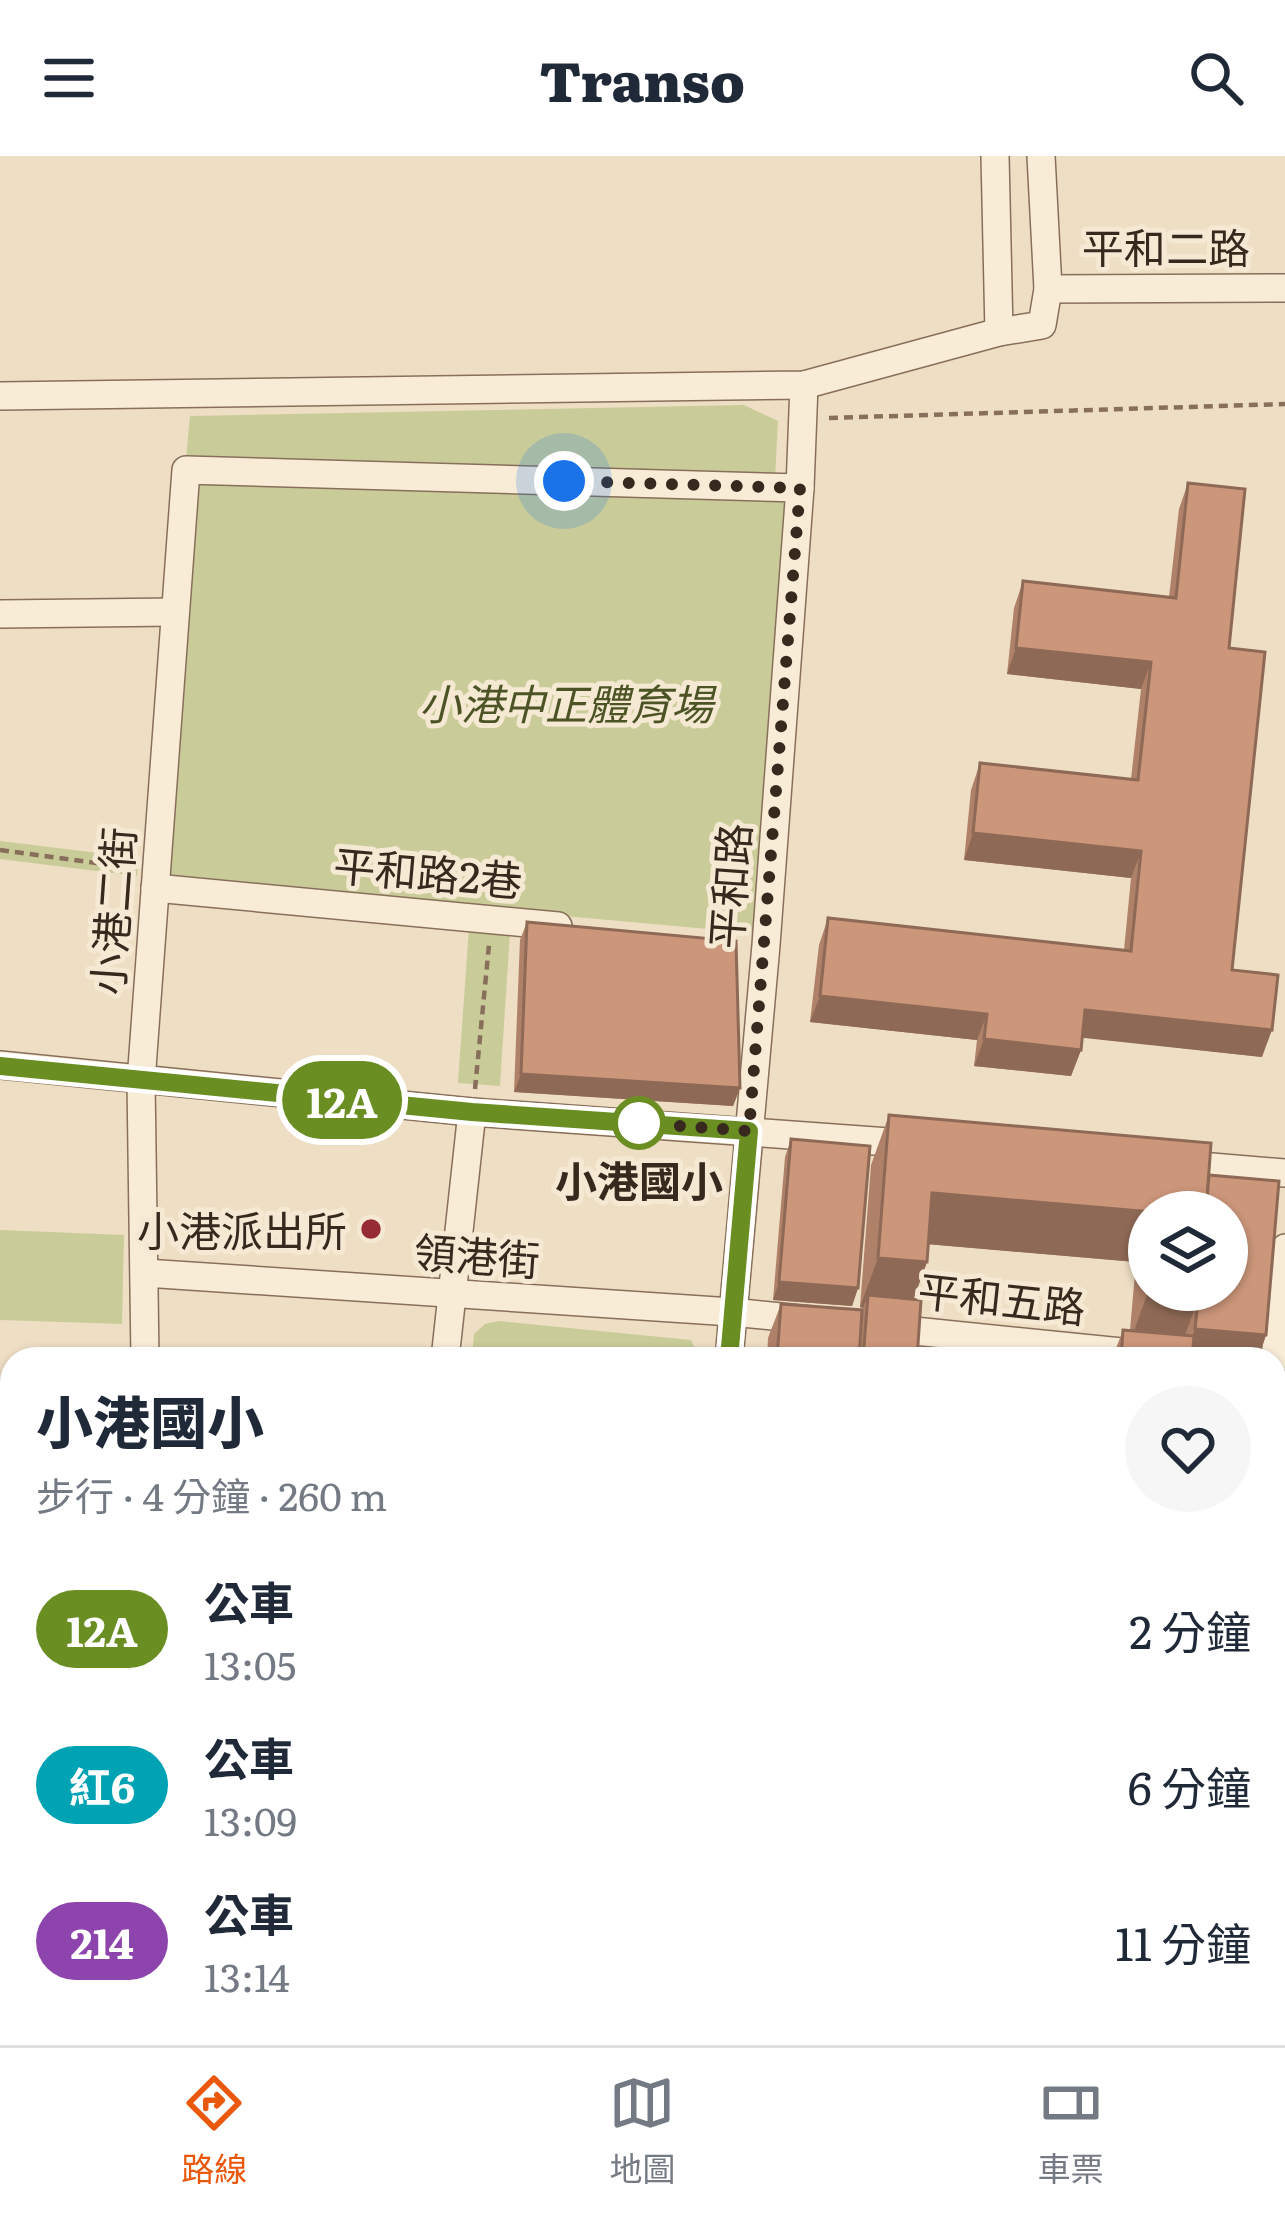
<!DOCTYPE html>
<html lang="zh-TW">
<meta charset="utf-8">
<style>
:root{--surface:#fff;--page:#f6f6f7;--text:#1f2937;--muted:#747a83;--line:#e0e1e3;--accent:#ea580c}
body{margin:0;font-family:Literata,"Noto Sans TC",serif;background:var(--page);color:var(--text);height:100vh;display:flex;flex-direction:column;font-size:45px;white-space:nowrap}
*{box-sizing:border-box;margin:0}
p{font-size:39px;color:var(--muted)}
.icon{flex:none;width:66px;height:66px;fill:none;stroke:currentColor;stroke-width:2;stroke-linecap:round;stroke-linejoin:round}
.map{position:relative;flex:1;overflow:hidden}
.panel{position:absolute;left:0px;top:1191px;width:1287px;height:699px;display:flex;flex-direction:column;background:var(--surface);border-radius:36px 36px 0 0;box-shadow:0 3px 9px #0004}
.panel>*{flex:none}
.badge{padding:0 24px;border-radius:39px;font-size:42px;line-height:78px}
.controls{position:absolute;left:1128px;top:1035px;display:grid;gap:24px}
.controls a{display:grid;place-items:center;width:120px;height:120px;border-radius:50%;background:var(--surface);box-shadow:0 3px 9px #0004;font-size:60px}
.you{position:absolute;width:60px;height:60px;margin:-30px;border:9px solid #fff;border-radius:50%;background:#1a73e8;box-shadow:0 0 0 18px #1a73e833}
.map>.badge{position:absolute;translate:-50% -50%;box-shadow:0 0 0 6px #fff}
.round{display:grid;place-items:center;flex:none;width:126px;height:126px;border-radius:63px;background:var(--page)}
.head{display:flex;align-items:center;justify-content:space-between;height:204px;padding:0 36px}
h1{font-size:57px;font-weight:800;line-height:90px}
ul{padding:0;list-style:none}
li{display:flex;align-items:center;gap:36px;height:156px;padding:0 36px}
li div{flex:1}
li b{display:block;font-size:45px}
li em{font-style:normal}
li .badge{min-width:132px;font-weight:700;text-align:center}
header{display:flex;justify-content:space-between;align-items:center;height:156px;padding:0 36px;background:var(--surface);font-size:54px;font-weight:800}
.menu{display:flex;justify-content:space-around;align-items:center;height:168px;border-top:3px solid var(--line);background:var(--surface);font-size:33px;color:var(--muted)}
.menu a{display:grid;justify-items:center;gap:6px}
.menu .current{color:var(--accent)}
.map>svg:first-child{display:block}
.green{fill:#c9cc98}
.lines{fill:none;stroke-linecap:round;stroke-linejoin:round}
.service-casing{stroke:#886f5b;stroke-width:16}
.minor-casing{stroke:#886f5b;stroke-width:30}
.path{stroke:#886f5b;stroke-width:4.5;stroke-dasharray:9 6;stroke-linecap:butt}
.service{stroke:#f8ecd7;stroke-width:14}
.minor{stroke:#f8ecd7;stroke-width:27}
.wall{fill:#af8169;fill-rule:evenodd}
.shaded-wall{fill:#8e6955}
.building{fill:#cb967a;stroke:#8e6955;stroke-width:3}
.line-casing{stroke:#fff;stroke-width:27}
.line{stroke:#6b8e23;stroke-width:18}
.walk{stroke:#38291e;stroke-width:12;stroke-dasharray:0 21.6}
.stop-dot{fill:#fff;stroke:#6b8e23;stroke-width:6}
.poi-dot{fill:#962b34;stroke:#f5e9d4;stroke-width:4.5}
.labels{text-anchor:middle;dominant-baseline:central;stroke-width:10;stroke-linejoin:round;paint-order:stroke}
.street-label{font-size:42px;fill:#38291e;stroke:#f5e9d4}
.park-label{font-size:42px;font-style:italic;fill:#4c5425;stroke:#f5e9d4}
.stop-label{font-size:42px;font-weight:bold;fill:#38291e;stroke:#f5e9d4}
.poi-label{font-size:42px;fill:#38291e;stroke:#f5e9d4;text-anchor:end}
</style>
<header><svg class="icon" aria-label="menu" viewBox="0 0 24 24"><path d="M4 6h16M4 12h16M4 18h16"/></svg>Transo<svg class="icon" aria-label="search" viewBox="0 0 24 24"><circle cx="10" cy="10" r="6"/><path d="M15 15l6 6"/></svg></header>
<div class="map">
<svg width="1285" height="1889" viewBox="0 0 1285 1889">
<rect width="100%" height="100%" fill="#eedec4"/>
<g class="green">
<path d="M744,249L778,265L775,322L186,304L190,260Z"/>
<path d="M189,319L797,342L765,778L161,724Z"/>
<path d="M0,685L139,702L137,720L0,703Z"/>
<path d="M469,773L510,776L500,930L458,927Z"/>
<path d="M0,1074L124,1079L122,1168L0,1164Z"/>
<path d="M499,1165L691,1184L700,1203H472L474,1178L485,1168Z"/>
</g>
<g class="lines">
<g class="service-casing">
<path id="service" d="M0,1244L12,1245"/>
</g>
<g class="minor-casing">
<g id="minor">
<path d="M995,0L999,176"/>
<path d="M1048,133L1285,132"/>
<path d="M0,240L804,229L999,176L1042,169L1048,133L1041,0"/>
<path d="M0,458L175,456"/>
<path d="M155,732L558,770"/>
<path d="M0,909L472,956L916,988"/>
<path d="M1176,1008L1285,1017"/>
<path d="M145,1117L732,1156L811,1164"/>
<path d="M885,1172L1191,1203"/>
<path d="M145,1203L141,925L186,314L800,332"/>
<path d="M445,1203L472,956"/>
<path d="M729,1203L766,789L800,332L804,229"/>
<path d="M1275,1204L1285,1092"/>
<path d="M1275,1401H1285"/>
<path d="M0,1452L12,1453"/>
<path d="M1275,1565L1285,1566"/>
<path d="M1275,1716L1285,1717"/>
<path d="M0,1766L12,1768"/>
<path d="M134,1878V1889"/>
<path d="M1252,1878L1285,1881"/>
<path d="M281,1889V1878"/>
<path d="M676,1889L677,1878"/>
<path d="M912,1889V1878"/>
<path d="M1208,1889L1210,1878"/>
</g>
</g>
<g class="path">
<path d="M829,262L1285,248"/>
<path d="M0,694L133,712"/>
<path d="M475,933L489,789"/>
</g>
<use href="#service" class="service"/>
<use href="#minor" class="minor"/>
</g>
<g class="wall">
<path d="M1188,327L1229,492L1232,814L1262,901L1082,881L1081,894L1071,920L974,910L977,884L810,866L819,789L828,762L1124,794L1131,722L964,704L971,634L980,607L1131,623L1141,533L1007,518L1014,452L1023,425L1169,441L1179,353Z"/>
<path d="M527,766L740,932L733,950L514,936L520,784Z"/>
<path d="M889,959L1211,987L1209,1019L1279,1025L1266,1179L1260,1197L1193,1191V1194L1262,1200V1203H1112L1123,1174H1130L1136,1106L928,1088L927,1106L913,1143L921,1144L917,1203H767L768,1182L781,1148L862,1154L863,1152L860,1151L871,1009ZM1149,1056H1227V1134H1149Z"/>
<path d="M791,983L858,1132L852,1150L773,1144L785,1001Z"/>
<path d="M1285,1590V1674L1276,1673Z"/>
<path d="M0,1598L12,1600V1726L0,1724Z"/>
<path d="M1285,1701V1825L1275,1824V1729Z"/>
<path d="M964,1878H1154L1153,1889H960Z"/>
</g>
<g class="shaded-wall">
<path d="M1016,492L1151,506L1141,533L1007,518Z"/>
<path d="M973,677L1141,695L1131,722L964,704Z"/>
<path d="M820,840L987,858L977,884L810,866Z"/>
<path d="M1085,854L1272,874L1262,901L1075,881Z"/>
<path d="M984,883L1081,894L1071,920L974,910Z"/>
<path d="M521,918L740,932L733,950L514,936Z"/>
<path d="M932,1037L1149,1056V1070L1136,1106L914,1087Z"/>
<path d="M878,1102L927,1106L909,1156L868,1139L863,1152L860,1151Z"/>
<path d="M779,1126L858,1132L852,1150L773,1144Z"/>
<path d="M1148,1136L1199,1141L1181,1190L1130,1186Z"/>
<path d="M1195,1173L1266,1179L1260,1197L1188,1191Z"/>
<path d="M1285,1649V1674L1276,1673Z"/>
<path d="M1280,1774H1285V1825L1275,1824V1788Z"/>
</g>
<g class="building">
<path d="M1188,327L1245,333L1229,492L1265,496L1232,814L1278,819L1272,874L1085,854L1081,894L984,883L987,858L820,840L828,762L1131,795L1141,695L973,677L980,607L1138,624L1151,506L1016,492L1023,425L1176,442Z"/>
<path d="M527,766L736,785L740,932L521,918Z"/>
<path d="M889,959L1211,987L1206,1056H1152L932,1037L927,1106L878,1102Z"/>
<path d="M791,983L870,990L858,1132L779,1126Z"/>
<path d="M1209,1019L1279,1025L1266,1179L1195,1173L1199,1134H1227V1056H1206Z"/>
<path d="M1149,1118V1134H1199V1141L1148,1136Z"/>
<path d="M868,1139L921,1144L917,1203H863Z"/>
<path d="M781,1148L862,1154L859,1203H777Z"/>
<path d="M1123,1174L1194,1180L1192,1203H1121Z"/>
<path d="M1193,1194L1262,1200V1203H1192Z"/>
<path d="M0,1598L12,1600V1674L0,1672Z"/>
<path d="M1285,1722V1774H1280Z"/>
<path d="M973,1878H1154L1153,1889H972Z"/>
</g>
<g class="lines">
<g class="line-casing">
<path id="line" d="M0,910L472,956L749,975L729,1203"/>
</g>
<use href="#line" class="line"/>
<path class="walk" d="M564,325L800,332L749,975L639,967"/>
</g>
<circle class="stop-dot" cx="639" cy="967" r="24"/>
<circle class="poi-dot" cx="371" cy="1073" r="12"/>
<g class="labels">
<g class="street-label">
<text x="1166" y="90">平和二路</text>
<text transform="translate(428 715) rotate(5)">平和路2巷</text>
<text transform="translate(728 730) rotate(-86)">平和路</text>
<text transform="translate(111 755) rotate(-86)">小港二街</text>
<text transform="translate(477 1098) rotate(4)">領港街</text>
<text transform="translate(1002 1141) rotate(6)">平和五路</text>
</g>
<g class="park-label">
<text x="566" y="546">小港中正體育場</text>
</g>
<g class="stop-label">
<text x="639" y="1023">小港國小</text>
</g>
<g class="poi-label">
<text x="347" y="1073">小港派出所</text>
</g>
</g>
</svg>
<div class="controls">
<a><svg class="icon" aria-label="layers" viewBox="0 0 24 24"><path d="M12 4l9 5-9 5-9-5zM3 14l9 5 9-5"/></svg></a>
</div>
<div class="you" style="left:564px;top:325px"></div>
<b class="badge" style="left:342px;top:944px;background:#6b8e23;color:#fff">12A</b>
<section class="panel">
<div class="head"><div><h1>小港國小</h1><p>步行 · 4 分鐘 · 260 m</p></div><a class="round"><svg class="icon" aria-label="heart" viewBox="0 0 24 24"><path d="M12 20l-8-8c-3-5 5-10 8-4 3-6 11-1 8 4z"/></svg></a></div>
<ul>
<li><span class="badge" style="background:#6b8e23;color:#fff">12A</span><div><b>公車</b><p>13:05</p></div><em>2 分鐘</em></li>
<li><span class="badge" style="background:#00a3b4;color:#fff">紅6</span><div><b>公車</b><p>13:09</p></div><em>6 分鐘</em></li>
<li><span class="badge" style="background:#8e44ad;color:#fff">214</span><div><b>公車</b><p>13:14</p></div><em>11 分鐘</em></li>
</ul>
</section>
</div>
<nav class="menu">
<a class="current"><svg class="icon" aria-label="directions" viewBox="0 0 24 24"><path d="M12 3l9 9-9 9-9-9zM9 14v-3h6M13 9l2 2-2 2"/></svg>路線</a>
<a><svg class="icon" aria-label="map" viewBox="0 0 24 24"><path d="M3 6l6-2 6 2 6-2v14l-6 2-6-2-6 2zM9 4v14M15 6v14"/></svg>地圖</a>
<a><svg class="icon" aria-label="tickets" viewBox="0 0 24 24"><path d="M3 7h18v10H3zM15 7v10"/></svg>車票</a>
</nav>
